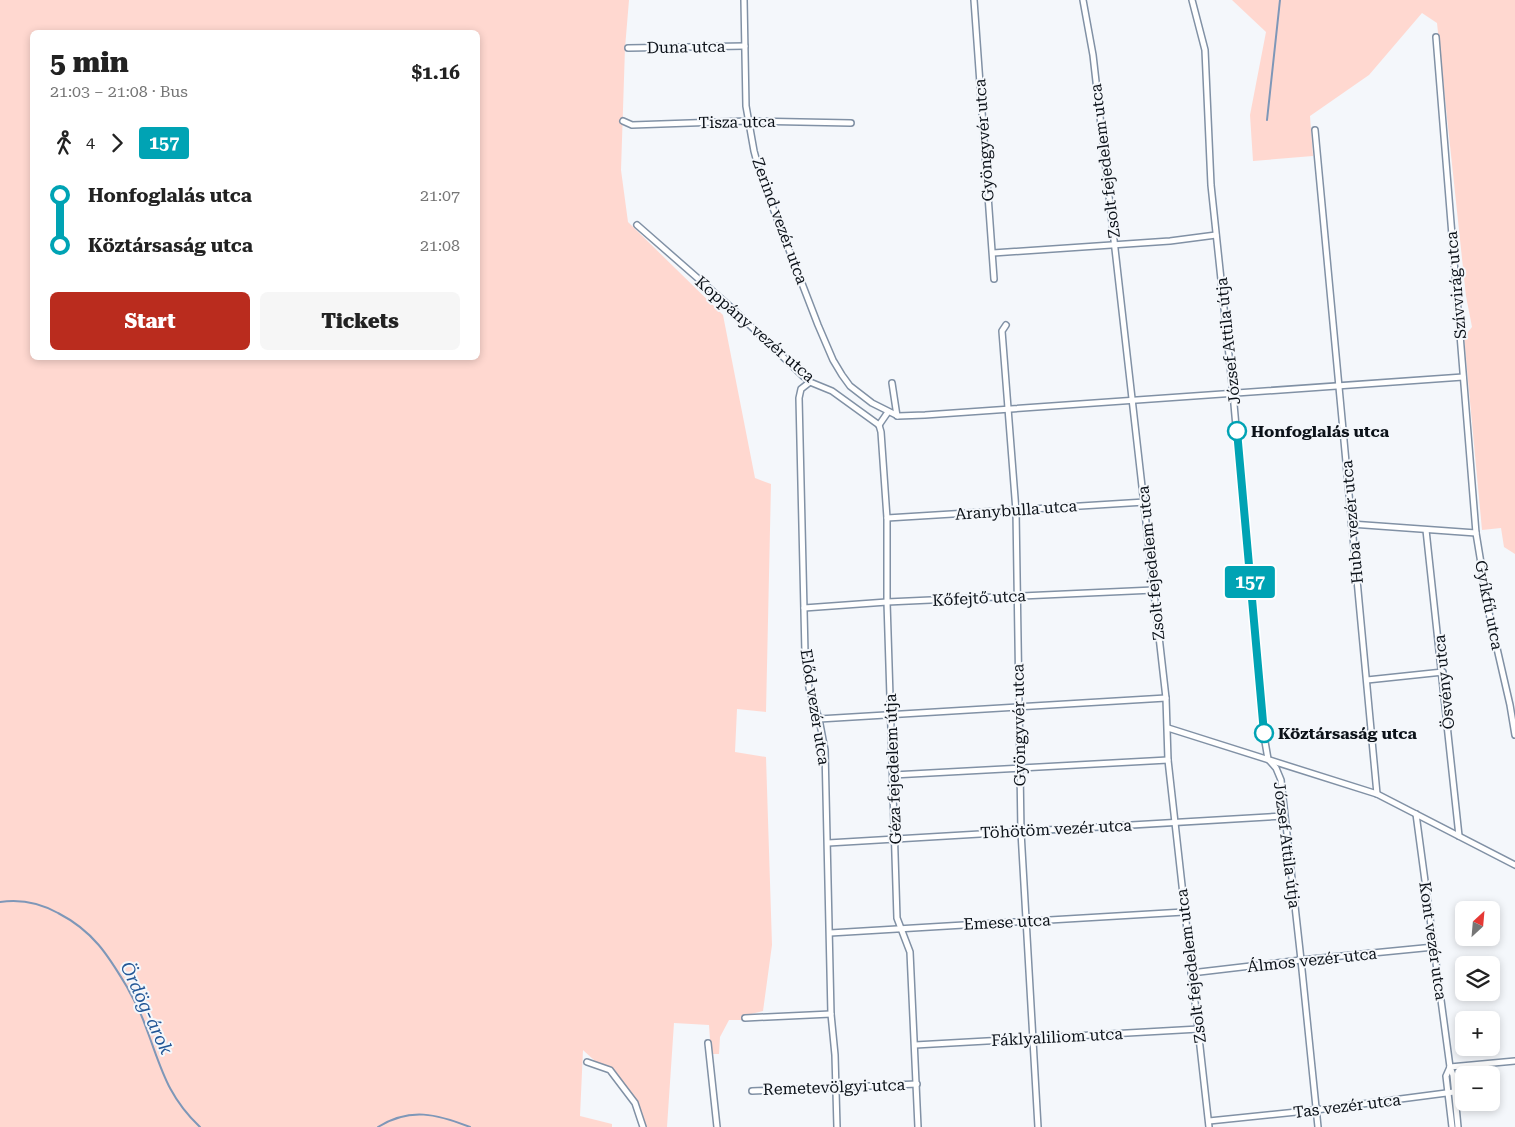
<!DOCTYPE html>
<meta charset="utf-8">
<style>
:root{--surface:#fff;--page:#f6f6f6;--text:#222;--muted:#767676;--accent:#ba2c1e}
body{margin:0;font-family:"Roboto Serif",serif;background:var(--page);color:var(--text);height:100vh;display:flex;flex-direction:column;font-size:19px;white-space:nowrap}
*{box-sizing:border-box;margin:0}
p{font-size:16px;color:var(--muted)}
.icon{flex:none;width:28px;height:28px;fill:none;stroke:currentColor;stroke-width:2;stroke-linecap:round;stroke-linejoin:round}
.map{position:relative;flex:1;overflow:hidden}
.sheet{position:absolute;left:30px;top:30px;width:450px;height:330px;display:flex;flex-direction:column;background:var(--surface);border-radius:8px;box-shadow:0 2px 8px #0003}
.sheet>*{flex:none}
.badge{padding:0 10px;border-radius:4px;font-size:18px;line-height:32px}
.needle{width:32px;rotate:26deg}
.buttons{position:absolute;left:1455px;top:901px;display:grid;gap:10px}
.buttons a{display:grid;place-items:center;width:45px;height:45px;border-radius:8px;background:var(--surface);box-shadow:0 2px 8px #0003;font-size:25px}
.map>.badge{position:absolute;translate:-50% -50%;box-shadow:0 0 0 2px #fff}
.legs{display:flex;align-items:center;gap:8px;height:55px;padding:0 20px;font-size:16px}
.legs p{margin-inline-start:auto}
.summary{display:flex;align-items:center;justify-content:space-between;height:85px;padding:0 20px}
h1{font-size:28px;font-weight:800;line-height:38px}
.button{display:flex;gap:10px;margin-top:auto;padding:10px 20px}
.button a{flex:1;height:58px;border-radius:8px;background:var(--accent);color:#fff;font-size:20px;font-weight:800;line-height:58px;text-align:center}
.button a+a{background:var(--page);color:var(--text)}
ul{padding:0 20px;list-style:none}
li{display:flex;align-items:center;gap:18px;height:50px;font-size:19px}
li i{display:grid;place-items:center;width:8px;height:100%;margin:0 6px;background:currentColor}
li i::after{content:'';width:12px;height:12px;margin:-6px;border:4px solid;border-radius:50%;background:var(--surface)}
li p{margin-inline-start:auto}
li:first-child i{background:linear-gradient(#0000 50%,currentColor 0)}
li:last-child i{background:linear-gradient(currentColor 50%,#0000 0)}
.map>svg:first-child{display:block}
.green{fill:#ffd8d0;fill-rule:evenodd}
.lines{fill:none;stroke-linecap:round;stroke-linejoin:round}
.stream{stroke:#7e97b8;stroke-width:2}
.minor-casing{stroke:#8191a5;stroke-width:8}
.minor{stroke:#fff;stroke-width:5}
.line-1-casing{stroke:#fff;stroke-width:11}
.line-1{stroke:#00a3b4;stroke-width:8}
.stop-1-dot{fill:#fff;stroke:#00a3b4;stroke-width:2.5}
.labels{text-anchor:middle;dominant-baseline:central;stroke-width:4;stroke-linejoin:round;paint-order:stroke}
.street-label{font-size:16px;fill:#0c1219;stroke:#f4f7fb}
.stop-label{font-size:16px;font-weight:bold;fill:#0c1219;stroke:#f4f7fb;text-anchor:start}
.water-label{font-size:18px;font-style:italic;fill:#225696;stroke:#f4f7fb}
</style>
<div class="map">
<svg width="1515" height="1127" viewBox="0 0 1515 1127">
<rect width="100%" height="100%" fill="#f4f7fb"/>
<g class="green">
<path d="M0,0H629L625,48L621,170L628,222L723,315L755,478L771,484L766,712L737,709L735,752L766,757L772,945L763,1011L743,1016L742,1020H729L720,1037L719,1054H711L709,1025L674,1023L667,1127H646C633,1093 609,1074 583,1050L580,1116L612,1124V1127H0ZM32,32H478V358H32Z"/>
<path d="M1232,0H1515V554L1504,547L1501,528L1482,530L1464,337L1472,327L1466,296L1437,23L1422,13L1369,75L1310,116L1313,156L1253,161L1250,115L1266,32Z"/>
</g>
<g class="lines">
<g class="stream">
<path d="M1267,120L1280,0"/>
<path d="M0,902C20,899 40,903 58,913C93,931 108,955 127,987C133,999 141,1012 145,1025C161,1066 166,1095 200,1127"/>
<path d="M378,1127C410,1107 437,1114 470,1127"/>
</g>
<g class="minor-casing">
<g id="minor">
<path d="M744,0L746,106L754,151L761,177L818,325L833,360L842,375L850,386L872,403L898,416L925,415L1463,377"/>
<path d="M974,0L994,279"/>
<path d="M1083,0L1093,55L1166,698L1168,760L1209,1127"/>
<path d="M1192,0L1205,50L1211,185L1233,393L1263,730L1268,759L1276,768L1281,780L1301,960L1318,1127"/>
<path d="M1436,37L1476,533L1490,618L1510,705L1515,735"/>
<path d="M628,48L745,46"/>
<path d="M623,121L632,125L748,121L851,123"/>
<path d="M1315,130L1377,794"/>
<path d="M637,225L734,310L804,377L810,382L832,391L879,425"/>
<path d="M993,253L1170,241L1216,235"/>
<path d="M1006,325L1002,331L1016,511L1021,832L1038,1127"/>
<path d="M810,382L801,389L799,398L805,653L809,688L819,719L825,750L831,1014L835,1055L837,1127"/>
<path d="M892,383L897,416"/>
<path d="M879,425L881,432L887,518V602L897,918L910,952L918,1127"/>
<path d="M879,425L888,412"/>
<path d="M887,518L1145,502"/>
<path d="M1351,524L1476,533"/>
<path d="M1426,530L1459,836"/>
<path d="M804,608L887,602L1154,590"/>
<path d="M1367,680L1443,672"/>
<path d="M819,719L1166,698"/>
<path d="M1168,728L1377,794L1515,865"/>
<path d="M893,775L1168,760"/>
<path d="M1416,814L1450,1067L1453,1075L1458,1127"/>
<path d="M828,843L1284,816"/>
<path d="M830,933L1184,912"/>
<path d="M1191,973L1301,960L1434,947"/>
<path d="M745,1018L831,1014"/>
<path d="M708,1043L717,1127"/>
<path d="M915,1045L1199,1029"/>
<path d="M587,1062L610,1070L635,1103L643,1127"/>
<path d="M1450,1067L1515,1061"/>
<path d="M1450,1067L1446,1076L1452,1127"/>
<path d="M752,1091L917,1084"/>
<path d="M1209,1121L1316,1110L1454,1092"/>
</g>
</g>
<use href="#minor" class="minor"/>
</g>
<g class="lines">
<g class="line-1-casing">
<path id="line-1" d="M1237,431L1264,733"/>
</g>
<use href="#line-1" class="line-1"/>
</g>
<g class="stop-1-dot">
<circle cx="1237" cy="431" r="9"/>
<circle cx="1264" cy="733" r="9"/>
</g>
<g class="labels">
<g class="street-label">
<text transform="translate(686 47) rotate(-1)">Duna utca</text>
<text transform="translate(737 122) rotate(-1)">Tisza utca</text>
<text transform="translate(984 140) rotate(-94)">Gyöngyvér utca</text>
<text transform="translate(1105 161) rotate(-97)">Zsolt fejedelem utca</text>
<text transform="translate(780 221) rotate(70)">Zerind vezér utca</text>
<text transform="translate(1456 285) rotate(-95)">Szívvirág utca</text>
<text transform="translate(755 329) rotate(41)">Koppány vezér utca</text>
<text transform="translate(1228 341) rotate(-96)">József Attila útja</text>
<text transform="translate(1016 510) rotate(-4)">Aranybulla utca</text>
<text transform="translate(1352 522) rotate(-95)">Huba vezér utca</text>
<text transform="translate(1151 563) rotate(-96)">Zsolt fejedelem utca</text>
<text transform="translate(979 598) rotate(-3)">Kőfejtő utca</text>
<text transform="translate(1489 605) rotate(79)">Gyíkfű utca</text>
<text transform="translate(1444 682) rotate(-96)">Ösvény utca</text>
<text transform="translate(815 707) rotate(81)">Előd vezér utca</text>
<text transform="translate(1019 725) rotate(-91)">Gyöngyvér utca</text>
<text transform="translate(893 769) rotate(-92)">Géza fejedelem útja</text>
<text transform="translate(1056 829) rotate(-3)">Töhötöm vezér utca</text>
<text transform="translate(1287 845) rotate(83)">József Attila útja</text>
<text transform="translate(1007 922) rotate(-3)">Emese utca</text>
<text transform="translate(1433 941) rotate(82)">Kont vezér utca</text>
<text transform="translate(1312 960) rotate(-6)">Álmos vezér utca</text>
<text transform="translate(1191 966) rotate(-97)">Zsolt fejedelem utca</text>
<text transform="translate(1057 1037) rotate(-3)">Fáklyaliliom utca</text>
<text transform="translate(834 1087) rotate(-2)">Remetevölgyi utca</text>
<text transform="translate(1347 1106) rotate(-7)">Tas vezér utca</text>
</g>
<g class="stop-label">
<text x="1251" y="431">Honfoglalás utca</text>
<text x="1278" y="733">Köztársaság utca</text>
</g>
<g class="water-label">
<text transform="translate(147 1008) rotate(65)">Ördög-árok</text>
</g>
</g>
</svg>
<div class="buttons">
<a><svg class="needle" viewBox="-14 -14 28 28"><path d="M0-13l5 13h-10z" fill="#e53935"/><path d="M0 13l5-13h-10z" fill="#767676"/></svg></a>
<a><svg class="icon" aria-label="layers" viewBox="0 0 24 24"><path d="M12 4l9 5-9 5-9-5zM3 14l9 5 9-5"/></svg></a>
<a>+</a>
<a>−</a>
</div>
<b class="badge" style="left:1250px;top:582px;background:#00a3b4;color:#fff">157</b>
<section class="sheet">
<div class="summary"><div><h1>5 min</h1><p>21:03 – 21:08 · Bus</p></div><b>$1.16</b></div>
<div class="legs"><svg class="icon" aria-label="walk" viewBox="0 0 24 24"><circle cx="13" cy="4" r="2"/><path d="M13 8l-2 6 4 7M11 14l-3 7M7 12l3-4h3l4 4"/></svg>4<svg class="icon" aria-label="forward" viewBox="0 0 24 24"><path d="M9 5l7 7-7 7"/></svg><b class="badge" style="background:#00a3b4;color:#fff">157</b></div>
<ul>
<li><i style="color:#00a3b4"></i><b>Honfoglalás utca</b><p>21:07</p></li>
<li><i style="color:#00a3b4"></i><b>Köztársaság utca</b><p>21:08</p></li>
</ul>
<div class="button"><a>Start</a><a>Tickets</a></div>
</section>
</div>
